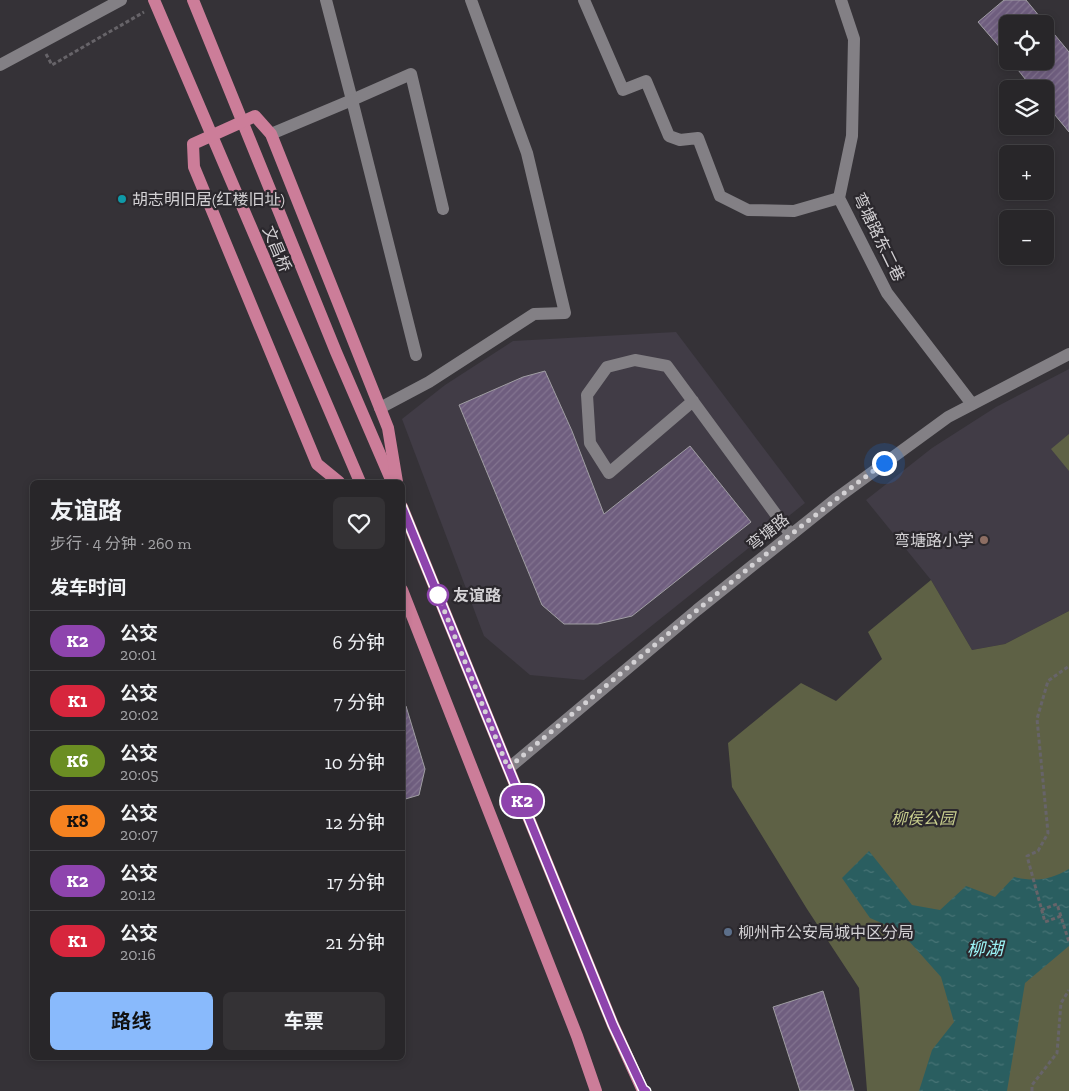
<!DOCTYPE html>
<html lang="zh">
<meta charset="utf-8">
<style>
:root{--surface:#282629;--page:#343235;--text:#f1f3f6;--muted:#a5a5a8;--line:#444346;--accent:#89bafc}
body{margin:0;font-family:"Zilla Slab","Noto Sans SC",serif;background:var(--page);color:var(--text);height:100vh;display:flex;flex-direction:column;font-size:19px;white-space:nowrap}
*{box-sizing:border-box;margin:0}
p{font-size:16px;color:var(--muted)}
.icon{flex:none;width:28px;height:28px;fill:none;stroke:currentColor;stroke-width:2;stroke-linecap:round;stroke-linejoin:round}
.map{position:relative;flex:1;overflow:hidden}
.sheet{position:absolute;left:30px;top:480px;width:375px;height:580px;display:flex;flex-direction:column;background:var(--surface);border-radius:8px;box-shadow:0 2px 8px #0003,0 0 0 1px var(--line)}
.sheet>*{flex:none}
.badge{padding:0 10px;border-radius:16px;font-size:18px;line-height:32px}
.buttons{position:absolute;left:999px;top:15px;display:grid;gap:10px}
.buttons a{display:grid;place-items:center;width:55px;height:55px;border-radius:8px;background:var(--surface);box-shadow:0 2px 8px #0003,0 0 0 1px var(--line);font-size:25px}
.you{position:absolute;width:25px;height:25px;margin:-12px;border:4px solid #fff;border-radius:50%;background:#1a73e8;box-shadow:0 0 0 8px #1a73e833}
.map>.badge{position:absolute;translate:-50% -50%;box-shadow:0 0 0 2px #fff}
h2{padding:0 20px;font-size:19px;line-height:45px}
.round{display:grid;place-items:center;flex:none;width:52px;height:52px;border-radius:8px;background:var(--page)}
.headline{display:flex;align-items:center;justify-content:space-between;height:85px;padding:0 20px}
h1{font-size:24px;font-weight:700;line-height:38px}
.primary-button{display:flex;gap:10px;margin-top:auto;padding:10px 20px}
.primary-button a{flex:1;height:58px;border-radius:8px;background:var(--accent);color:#111;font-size:20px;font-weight:700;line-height:58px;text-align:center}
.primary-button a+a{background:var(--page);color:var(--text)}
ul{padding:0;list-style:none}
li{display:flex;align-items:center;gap:15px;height:60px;padding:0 20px;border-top:1px solid var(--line)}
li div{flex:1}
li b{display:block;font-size:19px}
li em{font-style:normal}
li .badge{min-width:55px;font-weight:700;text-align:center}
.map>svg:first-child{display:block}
.built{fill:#413c46}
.green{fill:#5e6145}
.water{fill:url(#water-ripples)}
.building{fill:url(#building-hatch);stroke:#a09ea3}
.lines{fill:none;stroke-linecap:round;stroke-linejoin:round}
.path{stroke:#676469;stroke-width:3;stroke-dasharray:4 2.5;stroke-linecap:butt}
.minor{stroke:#838085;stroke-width:12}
.major{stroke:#cc7d99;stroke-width:12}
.line-casing{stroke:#fff;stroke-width:11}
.line{stroke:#8e44ad;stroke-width:8}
.walk{stroke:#d3d1d4;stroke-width:5;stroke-dasharray:0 9}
.culture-dot{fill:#0f9aa8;stroke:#2b282d;stroke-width:2}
.education-dot{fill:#8d6e63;stroke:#2b282d;stroke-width:2}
.stop-dot{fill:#fff;stroke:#8e44ad;stroke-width:2.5}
.service-dot{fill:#5c6f8a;stroke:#2b282d;stroke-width:2}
.labels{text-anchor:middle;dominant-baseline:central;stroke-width:4.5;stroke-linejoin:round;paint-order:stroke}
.poi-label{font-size:16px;fill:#d3d1d4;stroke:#2b282d;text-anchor:start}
.street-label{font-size:16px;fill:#d3d1d4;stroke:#2b282d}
.stop-label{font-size:16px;font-weight:bold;fill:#d3d1d4;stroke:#2b282d;text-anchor:start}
.park-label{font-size:16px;font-style:italic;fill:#c8ce8d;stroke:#2b282d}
.water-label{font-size:18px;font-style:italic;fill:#9bf4f6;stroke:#2b282d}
</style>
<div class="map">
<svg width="1069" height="1091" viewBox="0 0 1069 1091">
<defs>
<pattern id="water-ripples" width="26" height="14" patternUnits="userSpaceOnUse" patternTransform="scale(1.25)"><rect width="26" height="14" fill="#2a5e60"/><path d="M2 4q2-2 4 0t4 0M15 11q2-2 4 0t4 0" fill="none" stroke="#487476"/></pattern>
<pattern id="building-hatch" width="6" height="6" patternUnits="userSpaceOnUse" patternTransform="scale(1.25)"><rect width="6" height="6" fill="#6f5e7f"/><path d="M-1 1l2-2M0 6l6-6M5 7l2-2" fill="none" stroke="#837490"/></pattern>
</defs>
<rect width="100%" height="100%" fill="#353237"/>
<g class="built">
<path d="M676,332L805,503L584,680L530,675L484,636L402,419L445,385L513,341Z"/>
<path d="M1069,369V611L1005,644L972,650L931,580L866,500L932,448L996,407Z"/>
</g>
<g class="green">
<path d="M1069,434V471L1051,449Z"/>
<path d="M931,580L972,650L1005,644L1069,611V1091H867L859,988L807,909L732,787L728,743L801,683L836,701L882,659L868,632Z"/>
</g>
<path class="water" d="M869,851L912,905L940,910L966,886L995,897L1014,877C1035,882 1050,880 1069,869V946L1025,983L1007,1091H919L932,1050L954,1022L941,977L900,931L870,918L842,878Z"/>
<g class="building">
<path d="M1004,0H1026L1069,52V132L1045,103V89H1033L1011,61H1045V24H1008V57L978,22Z"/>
<path d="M545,371L572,431L604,514L690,446L751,522L632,616L598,624H564L542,605L459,405L523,377Z"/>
<path d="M402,706H406L425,769L419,795L402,800Z"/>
<path d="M823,991L854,1091H800L773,1007Z"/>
</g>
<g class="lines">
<g class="path">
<path d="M46,54L52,65L144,12"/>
<path d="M1041,910L1057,904L1069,942"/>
<path d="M1061,916L1045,922L1027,856L1038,851L1048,833L1037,719L1048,681L1069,666"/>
<path d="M1032,1091V1085L1057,1053L1061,1003L1069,990"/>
</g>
<g class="minor">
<path d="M326,0L352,100L411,74L443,209"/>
<path d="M584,0L623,90L646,81L669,136L680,140L698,138L720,196L748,210L794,211L839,198"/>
<path d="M841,0L854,39L852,136L839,198L887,293L972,404"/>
<path d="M0,65L121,0"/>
<path d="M271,134L352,100L416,355"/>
<path d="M693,401L609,473L590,443L587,395L607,367L635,360L667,366L791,535"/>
<path d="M380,408L429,382L534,314L565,313L527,153L471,0"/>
<path d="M509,768L697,610L837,498L948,417L1069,354"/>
</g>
<g class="major">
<path d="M154,0L360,482"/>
<path d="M193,0L336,352L392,482"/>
<path d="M339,482L317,464L194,167L193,144L255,116L271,134L388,428L397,482"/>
<path d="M402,507L613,1025L643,1091"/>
<path d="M402,590L577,1036L596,1091"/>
</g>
</g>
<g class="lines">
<g class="line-casing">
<path id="line" d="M402,507L613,1025L643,1089L646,1091"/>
</g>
<use href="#line" class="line"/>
<path class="walk" d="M438,595L508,768C632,664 755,559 884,463"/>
</g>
<circle class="culture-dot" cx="122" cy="199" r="5"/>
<circle class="education-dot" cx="984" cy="540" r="5"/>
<circle class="stop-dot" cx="438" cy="595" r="10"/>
<circle class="service-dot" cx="728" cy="932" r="5"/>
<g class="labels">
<g class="poi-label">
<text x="132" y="199">胡志明旧居(红楼旧址)</text>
<text x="974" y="540" text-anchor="end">弯塘路小学</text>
<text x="738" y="932">柳州市公安局城中区分局</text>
</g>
<g class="street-label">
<text transform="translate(879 237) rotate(64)">弯塘路东二巷</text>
<text transform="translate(277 249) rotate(67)">文昌桥</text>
<text transform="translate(768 532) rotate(-39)">弯塘路</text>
</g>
<g class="stop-label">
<text x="453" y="595">友谊路</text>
</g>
<g class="park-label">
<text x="923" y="818">柳侯公园</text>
</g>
<g class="water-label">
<text x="985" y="949">柳湖</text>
</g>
</g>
</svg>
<div class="buttons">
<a><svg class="icon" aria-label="locate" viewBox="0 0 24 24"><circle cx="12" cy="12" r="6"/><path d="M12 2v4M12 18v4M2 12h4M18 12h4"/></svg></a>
<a><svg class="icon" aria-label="layers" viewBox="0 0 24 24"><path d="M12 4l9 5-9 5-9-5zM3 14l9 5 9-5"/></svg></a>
<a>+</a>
<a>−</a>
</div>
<div class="you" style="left:884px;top:463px"></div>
<b class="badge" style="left:522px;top:801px;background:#8e44ad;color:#fff">K2</b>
<section class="sheet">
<div class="headline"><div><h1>友谊路</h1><p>步行 · 4 分钟 · 260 m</p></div><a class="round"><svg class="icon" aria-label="heart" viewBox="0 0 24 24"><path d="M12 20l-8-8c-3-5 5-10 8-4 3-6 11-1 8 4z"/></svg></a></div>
<h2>发车时间</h2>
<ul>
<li><span class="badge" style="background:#8e44ad;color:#fff">K2</span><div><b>公交</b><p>20:01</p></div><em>6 分钟</em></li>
<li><span class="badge" style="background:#d7263d;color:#fff">K1</span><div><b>公交</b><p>20:02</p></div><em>7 分钟</em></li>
<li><span class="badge" style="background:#6b8e23;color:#fff">K6</span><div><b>公交</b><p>20:05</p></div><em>10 分钟</em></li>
<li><span class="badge" style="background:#f58220;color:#111">K8</span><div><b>公交</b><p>20:07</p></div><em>12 分钟</em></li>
<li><span class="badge" style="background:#8e44ad;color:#fff">K2</span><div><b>公交</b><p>20:12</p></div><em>17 分钟</em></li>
<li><span class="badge" style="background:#d7263d;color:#fff">K1</span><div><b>公交</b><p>20:16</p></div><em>21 分钟</em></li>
</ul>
<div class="primary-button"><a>路线</a><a>车票</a></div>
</section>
</div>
